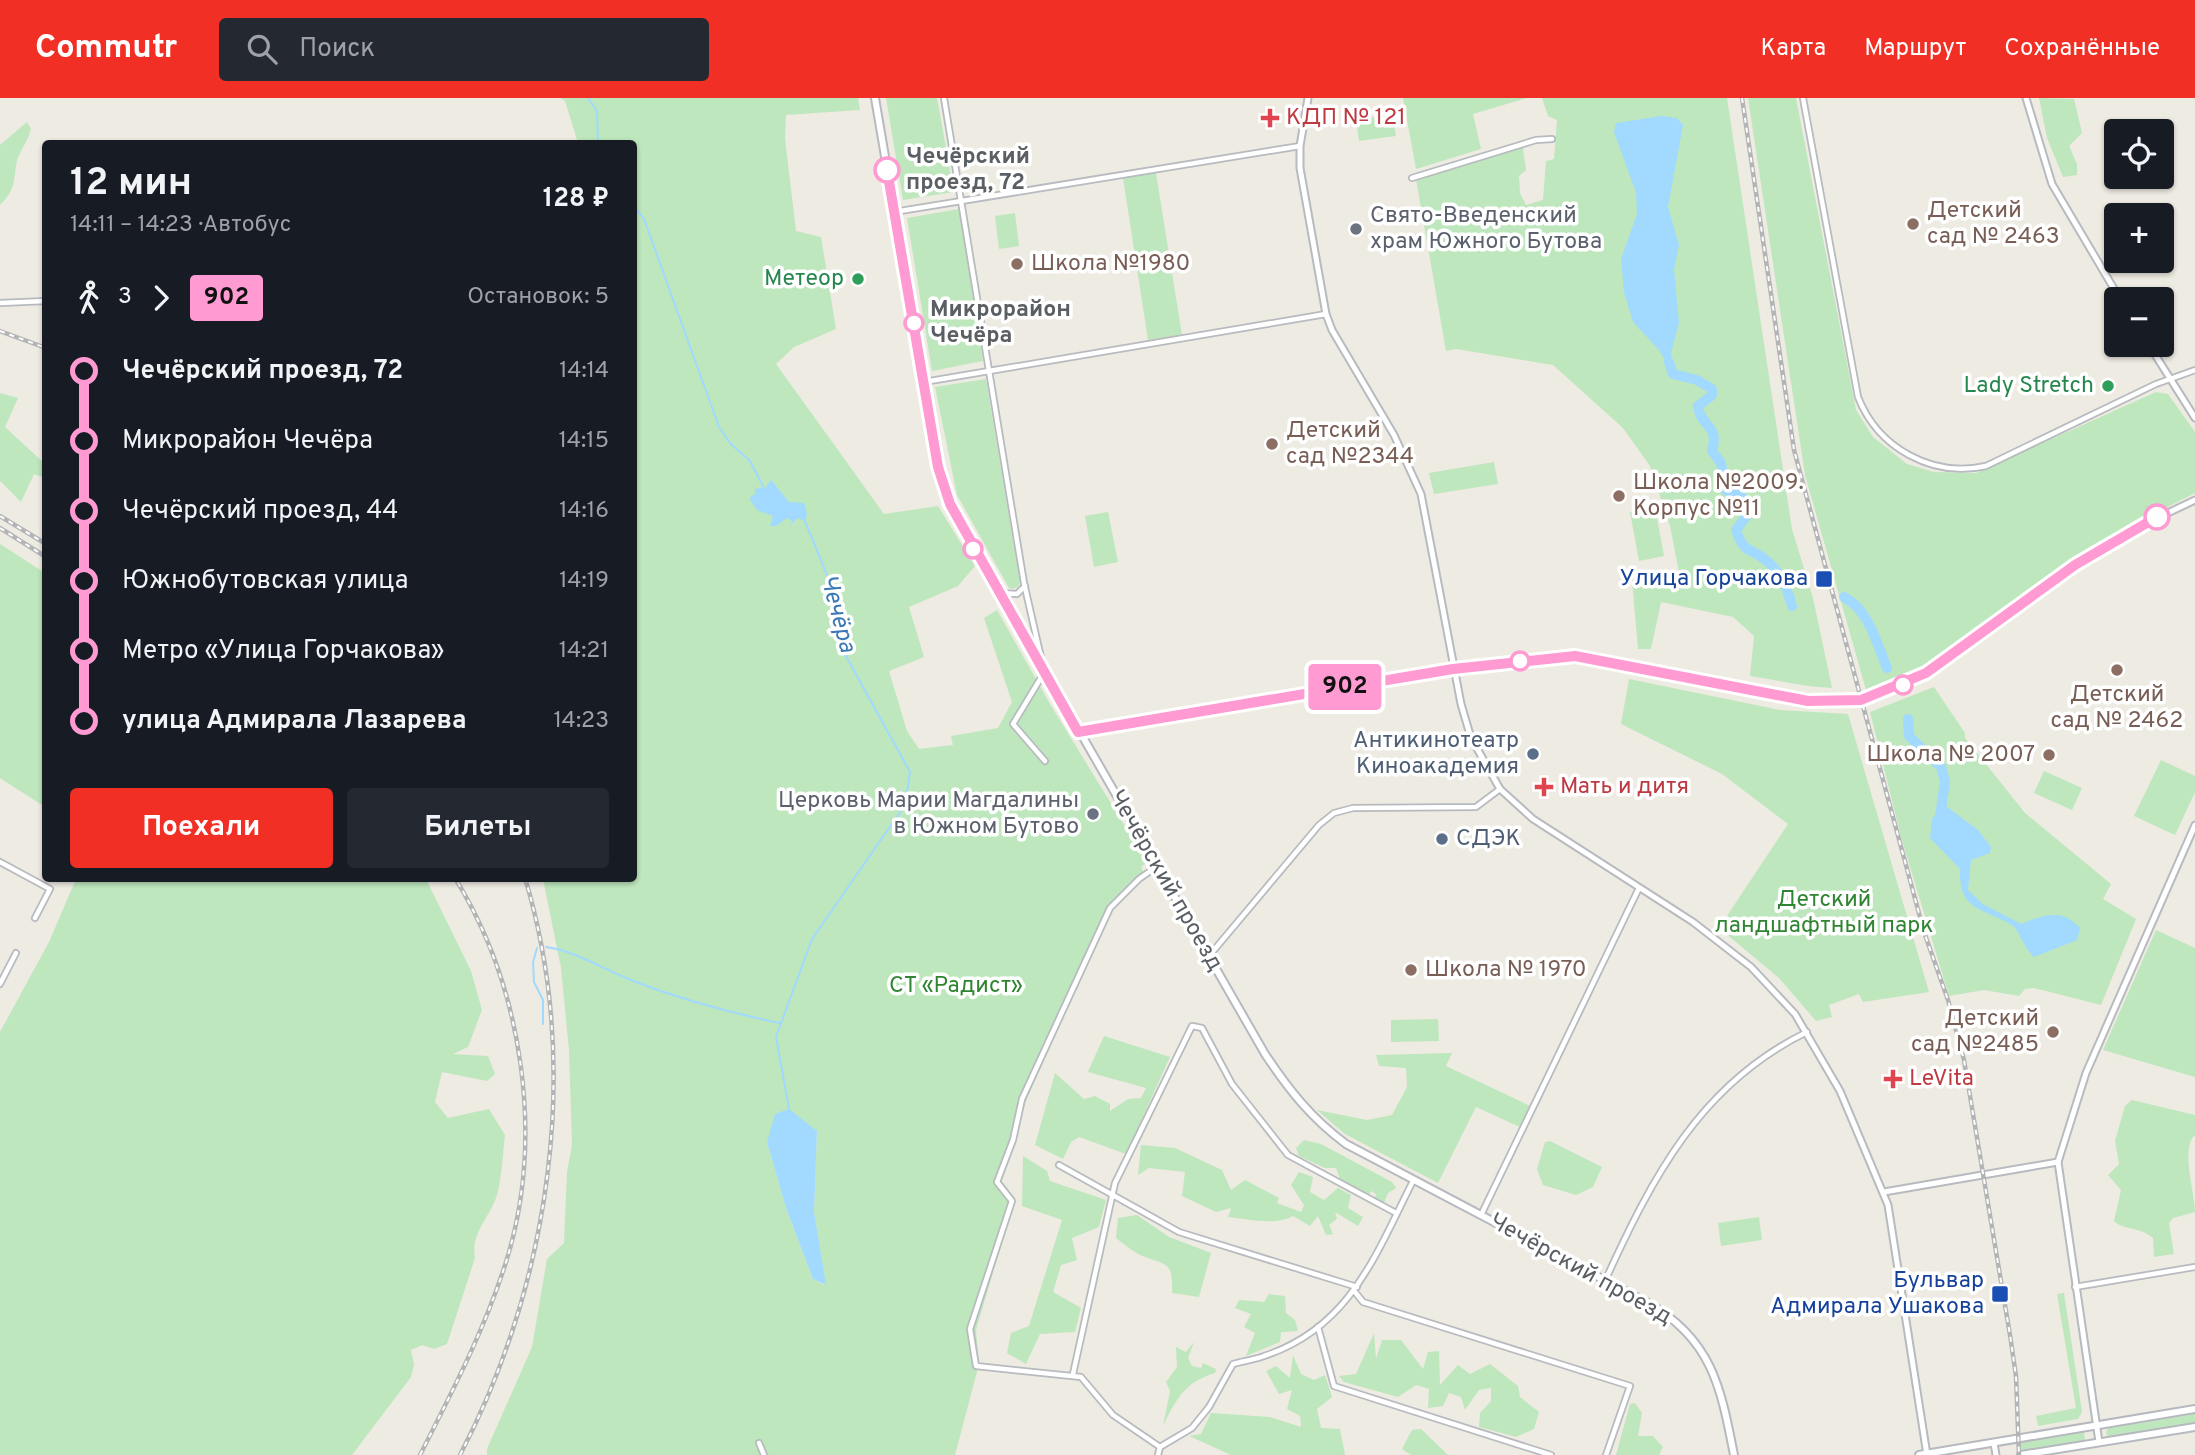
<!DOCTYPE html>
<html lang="ru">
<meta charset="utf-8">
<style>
:root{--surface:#171b24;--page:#242831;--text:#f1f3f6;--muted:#9ea1a6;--accent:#f12f25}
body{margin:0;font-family:Overpass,sans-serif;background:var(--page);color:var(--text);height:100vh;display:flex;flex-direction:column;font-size:26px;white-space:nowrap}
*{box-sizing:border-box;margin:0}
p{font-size:23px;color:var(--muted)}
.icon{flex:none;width:38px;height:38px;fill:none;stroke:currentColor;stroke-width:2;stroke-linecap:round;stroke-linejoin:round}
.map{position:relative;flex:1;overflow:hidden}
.sheet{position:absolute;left:42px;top:42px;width:595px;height:742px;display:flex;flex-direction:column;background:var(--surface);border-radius:7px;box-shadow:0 2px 5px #0004}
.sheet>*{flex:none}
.badge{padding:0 14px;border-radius:5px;font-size:24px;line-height:46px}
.buttons{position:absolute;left:2104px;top:21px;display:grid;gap:14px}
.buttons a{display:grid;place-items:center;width:70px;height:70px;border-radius:7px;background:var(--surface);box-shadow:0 2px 5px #0004;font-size:35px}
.map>.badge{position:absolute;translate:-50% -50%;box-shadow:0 0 0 4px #fff}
.legs{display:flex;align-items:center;gap:10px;height:77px;padding:0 28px;font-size:23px}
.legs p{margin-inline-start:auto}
.summary{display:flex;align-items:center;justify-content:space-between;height:119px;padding:0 28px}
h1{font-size:38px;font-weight:700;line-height:52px}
.cta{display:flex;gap:14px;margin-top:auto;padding:14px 28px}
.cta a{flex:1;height:80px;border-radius:7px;background:var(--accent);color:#fff;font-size:28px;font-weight:700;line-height:80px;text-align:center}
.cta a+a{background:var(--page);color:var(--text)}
ul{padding:0 28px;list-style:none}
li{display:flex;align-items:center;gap:24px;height:70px;font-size:26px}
li i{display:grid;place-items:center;width:10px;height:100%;margin:0 9px;background:currentColor}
li i::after{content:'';width:18px;height:18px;margin:-9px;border:5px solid;border-radius:50%;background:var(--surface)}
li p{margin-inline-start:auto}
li:first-child i{background:linear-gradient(#0000 50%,currentColor 0)}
li:last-child i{background:linear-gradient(currentColor 50%,#0000 0)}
header{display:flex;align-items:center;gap:42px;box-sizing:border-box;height:98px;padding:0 35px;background:var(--accent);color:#fff}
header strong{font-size:33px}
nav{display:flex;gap:38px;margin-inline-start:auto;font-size:24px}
.search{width:490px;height:63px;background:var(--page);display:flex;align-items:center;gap:18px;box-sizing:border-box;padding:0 24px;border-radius:7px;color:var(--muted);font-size:26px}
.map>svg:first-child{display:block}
.green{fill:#bee7bd;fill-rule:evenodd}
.water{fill:#a1d9ff}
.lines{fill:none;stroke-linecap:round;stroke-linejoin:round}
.stream{stroke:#a1d9ff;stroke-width:2}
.river{stroke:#a1d9ff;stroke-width:10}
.minor-casing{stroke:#b7babf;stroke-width:8}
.tertiary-casing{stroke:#b7babf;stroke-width:9}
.secondary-casing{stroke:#b6b9bf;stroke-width:10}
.minor{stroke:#fff;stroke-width:4.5}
.tertiary{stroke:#fff;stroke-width:5}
.secondary{stroke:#fff;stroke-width:6}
.rail-casing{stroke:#b3b4b5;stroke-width:4.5}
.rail{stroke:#fff;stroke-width:2;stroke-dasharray:5;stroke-linecap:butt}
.line-1-casing{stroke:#fff;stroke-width:16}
.line-1{stroke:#ff9ad2;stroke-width:10}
.health-dot{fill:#e0444e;stroke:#fff;stroke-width:2.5}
.stop-1-dot{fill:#fff;stroke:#ff9ad2;stroke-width:3.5}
.education-dot{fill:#8d6e63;stroke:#fff;stroke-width:2.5}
.worship-dot{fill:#6b7280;stroke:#fff;stroke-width:2.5}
.leisure-dot{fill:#2e9e5b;stroke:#fff;stroke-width:2.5}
.transit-dot{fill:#1a4fb4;stroke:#fff;stroke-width:2.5}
.service-dot{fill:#5c6f8a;stroke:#fff;stroke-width:2.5}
.labels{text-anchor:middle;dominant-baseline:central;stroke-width:7;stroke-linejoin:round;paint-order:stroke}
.health-label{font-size:23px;fill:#be3a42;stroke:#fff;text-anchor:start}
.stop-label{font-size:23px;font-weight:bold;fill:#5a5f64;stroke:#fff;text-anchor:start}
.education-label{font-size:23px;fill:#785e54;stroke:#fff;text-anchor:start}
.worship-label{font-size:23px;fill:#5b616d;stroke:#fff;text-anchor:start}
.leisure-label{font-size:23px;fill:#27864d;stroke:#fff;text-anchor:end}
.transit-label{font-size:23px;fill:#164399;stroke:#fff;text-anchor:end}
.service-label{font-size:23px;fill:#4e5e75;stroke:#fff;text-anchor:end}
.street-label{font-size:23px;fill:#5a5f64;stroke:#fff}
.park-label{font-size:23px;fill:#308532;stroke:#fff}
.water-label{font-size:24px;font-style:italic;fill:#3a79b6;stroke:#fff}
</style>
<header>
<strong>Commutr</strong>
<div class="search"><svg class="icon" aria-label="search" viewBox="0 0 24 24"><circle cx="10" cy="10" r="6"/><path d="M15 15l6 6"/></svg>Поиск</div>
<nav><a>Карта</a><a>Маршрут</a><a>Сохранённые</a></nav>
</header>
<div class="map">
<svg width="2195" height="1357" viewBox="0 0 2195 1357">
<rect width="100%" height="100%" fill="#eeebe2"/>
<g class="green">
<path d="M560,0H858L860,12L786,17L785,41L796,133L821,139L836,231L794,249L776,266L884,416L938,408L975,468L958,488L909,509L924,559L889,573L907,633L919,651L953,647L951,638L998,630L1012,604L984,520L997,512L1050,606L1147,764L1141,769L1145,778L1111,811L1026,1003L1001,1082L1015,1100L976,1232L979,1266L955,1357H487V1351L532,1249L547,1161L564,1145L567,1074L572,1047L569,952L561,870L543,781L634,780V46L578,45L565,3ZM817,1033L814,1114L825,1187L813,1181L786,1110L767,1044Z"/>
<path d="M886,0H937L954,94L903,102Z"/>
<path d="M1403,0H1527L1473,16L1481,51L1416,71Z"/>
<path d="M1542,0H1727L1792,431L1813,500L1832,590C1803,589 1778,582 1750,578L1754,538L1733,519L1661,504L1651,551H1638L1632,482L1679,474L1670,428L1650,368L1623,330L1553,267L1456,251L1446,253L1415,75L1522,43L1526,72L1519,78L1520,95L1526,107L1543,102L1546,63L1554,61L1557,22L1548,18Z"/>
<path d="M1748,0H1796L1856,312L1873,339L1907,366L1934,374L1976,375L2156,294L2168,296L2195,334V395C2152,417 2108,438 2068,465C2003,508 1945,575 1866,592L1805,377Z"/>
<path d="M2039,0L2074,1L2082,35L2069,48L2077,66V77L2063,79L2047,40Z"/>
<path d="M1392,17L1396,38L1359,43L1356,22Z"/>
<path d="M27,24L31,31C28,43 19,55 17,62C13,82 17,90 0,107V47Z"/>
<path d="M1156,75L1182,237L1148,242L1123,80Z"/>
<path d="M959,111L983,263L932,273L907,120Z"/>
<path d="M1015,115L1019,148L999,151L995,118Z"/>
<path d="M986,281L1020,484L1019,488L1013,491L1009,490L957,397L935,289Z"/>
<path d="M0,295L18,300L5,329L45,366V380L34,376L21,404L0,383Z"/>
<path d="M1494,364L1498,386L1434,396L1429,375Z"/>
<path d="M1655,409L1664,458L1639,463L1630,414Z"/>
<path d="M1108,414L1118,464L1094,469L1085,418Z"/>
<path d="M0,446L45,475V709L0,680Z"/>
<path d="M1629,581L1780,612L1848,616L1929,894L1863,904L1859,896L1829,907L1832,919L1816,923L1779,880L1719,830L1788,726L1722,676L1621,626Z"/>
<path d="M1934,589L1965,635V640L2025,715L2111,786L2103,801L2136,821L2101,907L2034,890L2025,891L2019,898L1984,892L1949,898L1901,739L1870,614Z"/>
<path d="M2161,662L2195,678V694L2175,737L2134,718Z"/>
<path d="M2044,673L2082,690L2072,712L2034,695Z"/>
<path d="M76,781H426L471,873L482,912L468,949L453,956L488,958L495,976L487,983L442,974L435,1004L448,1020L489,1011L505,1037C503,1055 502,1075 498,1093C493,1117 470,1133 475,1160L447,1246L434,1251L422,1247L411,1252L414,1267L411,1279L352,1357H0V934L49,844Z"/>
<path d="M2156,832L2195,850V979L2103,952Z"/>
<path d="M1438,921L1439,943L1391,944V922Z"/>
<path d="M1104,938L1170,959L1126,1056L1079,1039L1071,1044L1063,1061L1035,1047L1055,975L1084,1001L1095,998L1110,1006V1013L1128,1001L1141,1000L1146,990L1088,974Z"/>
<path d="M1452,955L1446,968L1530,1008L1520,1029L1476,1009L1438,1085L1345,1036L1317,1012L1367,1022L1392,1017L1407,989L1406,970L1379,968L1376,957Z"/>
<path d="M2132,1002L2195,1017V1037C2180,1050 2195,1094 2195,1114L2173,1120L2169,1125L2174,1156L2154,1159L2153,1140C2139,1128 2124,1133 2114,1123L2121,1092L2108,1077L2119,1066L2115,1043L2125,1008Z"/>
<path d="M1304,1042L1321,1046L1392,1084L1396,1090L1388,1095L1384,1105L1375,1101L1376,1096L1371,1093L1369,1097L1340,1081L1336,1070H1325L1299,1058L1296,1050Z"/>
<path d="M1550,1043L1602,1069L1593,1089L1576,1097L1543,1087L1537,1071L1545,1044Z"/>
<path d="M1141,1047L1175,1050L1222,1072L1231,1092L1245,1082L1279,1100L1277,1105L1301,1114L1304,1107L1291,1087L1299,1074L1313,1079L1310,1094L1324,1102L1338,1090L1351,1097L1348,1110L1363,1119L1358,1128L1335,1114L1337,1121L1329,1127L1333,1136L1326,1137L1318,1118L1310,1128L1293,1118C1276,1128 1247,1121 1228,1119L1231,1110L1216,1114L1182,1098L1185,1074L1149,1070L1138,1077Z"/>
<path d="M1023,1058L1047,1073L1050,1083L1106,1102L1099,1129L1072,1140L1077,1162L1061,1167L1053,1194L1081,1210L1075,1234L1040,1236L1026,1266L1007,1255L1011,1235L1029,1228L1062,1122L1022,1108Z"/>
<path d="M1137,1117L1169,1139L1211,1155L1199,1199L1172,1195C1173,1162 1167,1168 1140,1157C1132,1153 1124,1146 1116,1140L1118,1120Z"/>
<path d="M1759,1119L1762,1142L1721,1148L1718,1125Z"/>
<path d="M2064,1195L2082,1314L2078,1321L2038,1328L2036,1318L2076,1310L2057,1196Z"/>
<path d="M1269,1196L1285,1198L1286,1215L1295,1222L1298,1233L1281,1234L1280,1244L1246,1258L1255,1235L1244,1229L1251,1216L1235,1210L1239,1202L1264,1204Z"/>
<path d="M1374,1235L1376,1261L1382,1242H1401L1423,1271L1428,1254L1439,1253L1440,1287L1458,1267L1470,1276L1490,1266L1518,1288L1520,1299L1539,1314L1534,1331L1516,1339L1479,1329L1480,1315L1491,1303V1290L1479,1292L1465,1312L1461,1299L1449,1295L1443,1308L1428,1310L1429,1291L1416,1287L1398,1299L1344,1284L1339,1278L1356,1276Z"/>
<path d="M1194,1244L1188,1260L1192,1268L1201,1270L1203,1265L1216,1271L1215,1275C1185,1284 1176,1301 1163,1328L1170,1293L1166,1284L1177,1269L1176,1249L1186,1254Z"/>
<path d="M1293,1257L1301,1276L1314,1282L1325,1277L1332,1299L1317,1311L1321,1330L1340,1331L1345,1357H1231L1189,1338L1201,1336L1211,1315L1270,1319L1301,1329L1300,1318L1287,1311L1292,1292L1279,1296L1266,1273L1276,1268L1290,1280Z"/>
<path d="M1635,1305L1642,1315L1638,1338H1653L1663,1349L1659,1357H1616L1630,1306Z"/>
<path d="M2195,1316V1326L2109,1340L2106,1335L2108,1330Z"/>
<path d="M1421,1331L1448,1357H1411L1402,1351L1412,1332Z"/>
<path d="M2084,1334L2085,1344L2021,1355L2020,1344Z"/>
</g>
<g class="water">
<path d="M1662,18L1677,20L1683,27L1668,109L1679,147L1674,172L1679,225L1671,255L1673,276L1659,252L1633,224L1624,194L1621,161L1637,116L1636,95L1614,34L1616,25Z"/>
<path d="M771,382L789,404L804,405L807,416L805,423L797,420L789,429L792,423L787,420L776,428H770L773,418L757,412L749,400L755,396V391L766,389Z"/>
<path d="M1943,706L1978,732L1991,749L1990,755L1971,762L1968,792L1983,806L2021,826C2043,817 2063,810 2080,830L2077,842L2034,859C2024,851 2020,833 2012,827C1984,810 1958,814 1960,771L1930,740L1932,721Z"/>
<path d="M789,1011L817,1033L814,1114L826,1187L813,1181L786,1110L767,1044L775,1016Z"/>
</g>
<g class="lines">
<g class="stream">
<path d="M588,0L597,13L598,46"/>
<path d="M634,108L644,121L719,329L730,345L750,363L763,388"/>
<path d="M546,849C577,853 606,873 636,884C683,902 731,915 780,925"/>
<path d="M537,850L533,864L534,884L543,902V926"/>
<path d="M789,1011L776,939L812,841L905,707L910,674L842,551L835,497L805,423"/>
</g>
<g class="river">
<path d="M1669,264L1673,276L1697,282L1712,291V297L1698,308C1700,329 1720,326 1712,353L1721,365L1725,392L1742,399L1751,412L1736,432C1745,458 1750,448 1767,463C1781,475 1787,490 1792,508"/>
<path d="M1844,499C1869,512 1877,546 1887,570"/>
<path d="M1908,621L1909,638L1941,669L1945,684L1940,718"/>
</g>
<g class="minor-casing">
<g id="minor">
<path d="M944,0L1024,485L1042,564"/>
<path d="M1803,0L1858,299C1878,350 1932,380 1986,368L2156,286L2195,272"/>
<path d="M1412,80L1536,42L1552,41"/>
<path d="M894,114L1300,48"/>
<path d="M0,205L46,203"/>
<path d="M924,284L1326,216"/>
<path d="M999,495L1017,496L1025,488"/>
<path d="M1045,573L1013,626L1045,663"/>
<path d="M0,764L50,791L35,820"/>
<path d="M1156,769L1139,781L1110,810L1022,1001L1013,1042L997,1084L1012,1103L970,1231L976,1268L1081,1279L1113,1317L1160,1349"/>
<path d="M1209,858L1319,727L1334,715L1353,710L1476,709L1500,691"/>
<path d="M0,886L16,855"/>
<path d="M1059,1067L1179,1134L1357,1189"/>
<path d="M1481,1117L1639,790"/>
<path d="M1605,1183C1652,1080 1700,986 1807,934"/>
<path d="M2075,1189L2195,1169"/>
<path d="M1355,1194L1363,1204L1630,1288L1606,1357"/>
<path d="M1318,1229L1334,1288L1551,1357"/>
<path d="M1073,1276L1115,1085L1192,928L1202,930L1232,986L1288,1057L1396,1115"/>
<path d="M759,1345L764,1357"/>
<path d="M1158,1357L1160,1349L1192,1330L1209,1309L1233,1266C1243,1263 1254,1262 1264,1258C1350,1230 1376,1156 1413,1083"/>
</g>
</g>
<g class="tertiary-casing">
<g id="tertiary">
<path d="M1308,0L1300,48V70L1326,216L1332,232L1394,337L1421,396L1461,606L1471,640L1500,691L1533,721L1693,824L1751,869L1795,916L1840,993L1888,1107L1927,1357"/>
<path d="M2026,0L2052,86L2120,201"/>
<path d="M2149,247L2195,320"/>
<path d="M1078,634L1453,571L1575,558L1809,603L1861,602L1897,590L1926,575L2075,467L2132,432L2195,402"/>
<path d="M1884,1094L2058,1064"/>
<path d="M2099,1344L2058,1064L2086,975L2195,727"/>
<path d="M1994,1345L1996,1357"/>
</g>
</g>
<g class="secondary-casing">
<g id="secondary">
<path d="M875,0L938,369L949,406L1265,956C1289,992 1311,1020 1346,1046L1648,1205C1712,1241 1721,1290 1734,1357"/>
<path d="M1919,1357L2195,1311"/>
<path d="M2021,1357L2195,1329"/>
</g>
</g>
<use href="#minor" class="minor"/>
<use href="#tertiary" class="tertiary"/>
<use href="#secondary" class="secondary"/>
<g class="rail-casing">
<g id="rail">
<path d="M1742,0L1794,352L1924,834L1948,902L1964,962L2010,1237L2016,1278L2019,1357"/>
<path d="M0,233L46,250"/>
<path d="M0,418L46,446"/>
<path d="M0,430L46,459"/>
<path d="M420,1357C452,1294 485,1231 506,1164C545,1040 523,890 455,780"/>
<path d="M460,1357C550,1184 582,970 525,780"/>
</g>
</g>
<use href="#rail" class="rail"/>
</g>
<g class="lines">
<g class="line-1-casing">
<path id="line-1" d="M887,72L938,369L950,406L1078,634L1453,571L1575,558L1808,603L1861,602L1926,575L2075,467L2157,419"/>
</g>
<use href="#line-1" class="line-1"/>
</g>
<g class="health-dot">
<path d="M1266.5 9.5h7v7h7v7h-7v7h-7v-7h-7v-7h7z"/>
<path d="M1540.5 678.5h7v7h7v7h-7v7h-7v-7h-7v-7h7z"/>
<path d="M1889.5 970.5h7v7h7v7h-7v7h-7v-7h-7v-7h7z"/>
</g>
<g class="stop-1-dot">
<circle cx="887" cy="72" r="12"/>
<circle cx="914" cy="225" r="9"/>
<circle cx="2157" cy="419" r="12"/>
<circle cx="973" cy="451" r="9"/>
<circle cx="1520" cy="563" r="9"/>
<circle cx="1903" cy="587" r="9"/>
</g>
<g class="education-dot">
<circle cx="1913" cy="126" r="7"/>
<circle cx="1017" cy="166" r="7"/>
<circle cx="1272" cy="346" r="7"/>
<circle cx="1619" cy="398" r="7"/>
<circle cx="2117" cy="572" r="7"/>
<circle cx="2049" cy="657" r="7"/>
<circle cx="1411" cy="872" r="7"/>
<circle cx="2053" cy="934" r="7"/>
</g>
<g class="worship-dot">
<circle cx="1356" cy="131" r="7"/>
<circle cx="1093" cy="716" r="7"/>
</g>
<g class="leisure-dot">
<circle cx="858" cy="181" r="7"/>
<circle cx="2108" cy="288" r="7"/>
</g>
<g class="transit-dot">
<rect x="1815" y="472" width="18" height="18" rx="3.5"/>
<rect x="1991" y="1187" width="18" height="18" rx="3.5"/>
</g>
<g class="service-dot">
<circle cx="1533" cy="656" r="7"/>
<circle cx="1442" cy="741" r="7"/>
</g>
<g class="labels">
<g class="health-label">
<text x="1286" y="20">КДП № 121</text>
<text x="1560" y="689">Мать и дитя</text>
<text x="1909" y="981">LeVita</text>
</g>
<g class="stop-label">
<text x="906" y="59">Чечёрский<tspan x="906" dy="26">проезд, 72</tspan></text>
<text x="930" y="212">Микрорайон<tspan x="930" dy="26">Чечёра</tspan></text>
</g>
<g class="education-label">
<text x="1927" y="113">Детский<tspan x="1927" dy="26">сад № 2463</tspan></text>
<text x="1031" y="166">Школа №1980</text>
<text x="1286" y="333">Детский<tspan x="1286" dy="26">сад №2344</tspan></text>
<text x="1633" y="385">Школа №2009.<tspan x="1633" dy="26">Корпус №11</tspan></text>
<text x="2117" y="597" text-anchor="middle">Детский<tspan x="2117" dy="26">сад № 2462</tspan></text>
<text x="2035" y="657" text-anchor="end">Школа № 2007</text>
<text x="1425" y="872">Школа № 1970</text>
<text x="2039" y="921" text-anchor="end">Детский<tspan x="2039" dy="26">сад №2485</tspan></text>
</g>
<g class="worship-label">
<text x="1370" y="118">Свято-Введенский<tspan x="1370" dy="26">храм Южного Бутова</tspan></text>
<text x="1079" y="703" text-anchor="end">Церковь Марии Магдалины<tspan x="1079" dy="26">в Южном Бутово</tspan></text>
</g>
<g class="leisure-label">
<text x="844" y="181">Метеор</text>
<text x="2094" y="288">Lady Stretch</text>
</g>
<g class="transit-label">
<text x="1808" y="481">Улица Горчакова</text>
<text x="1984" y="1183">Бульвар<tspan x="1984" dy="26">Адмирала Ушакова</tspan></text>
</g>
<g class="service-label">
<text x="1519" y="643">Антикинотеатр<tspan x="1519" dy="26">Киноакадемия</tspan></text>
<text x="1456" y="741" text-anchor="start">СДЭК</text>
</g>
<g class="street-label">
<text transform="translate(1165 783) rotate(60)">Чечёрский проезд</text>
<text transform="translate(1580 1172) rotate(29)">Чечёрский проезд</text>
</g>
<g class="park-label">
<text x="1824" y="802">Детский<tspan x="1824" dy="26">ландшафтный парк</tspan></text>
<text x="956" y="888">СТ «Радист»</text>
</g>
<g class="water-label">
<text transform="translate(837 516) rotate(75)">Чечёра</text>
</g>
</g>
</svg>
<div class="buttons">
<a><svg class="icon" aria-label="locate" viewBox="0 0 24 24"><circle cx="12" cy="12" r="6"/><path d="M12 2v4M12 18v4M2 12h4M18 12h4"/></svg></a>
<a>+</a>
<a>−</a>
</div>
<b class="badge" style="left:1345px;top:589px;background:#ff9ad2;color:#111">902</b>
<section class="sheet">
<div class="summary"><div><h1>12 мин</h1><p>14:11 – 14:23 · Автобус</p></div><b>128 ₽</b></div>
<div class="legs"><svg class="icon" aria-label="walk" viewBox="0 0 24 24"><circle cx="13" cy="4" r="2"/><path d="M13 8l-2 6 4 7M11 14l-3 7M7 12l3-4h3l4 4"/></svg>3<svg class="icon" aria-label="forward" viewBox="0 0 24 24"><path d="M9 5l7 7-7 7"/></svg><b class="badge" style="background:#ff9ad2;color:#111">902</b><p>Остановок: 5</p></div>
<ul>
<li><i style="color:#ff9ad2"></i><b>Чечёрский проезд, 72</b><p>14:14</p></li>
<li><i style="color:#ff9ad2"></i><span>Микрорайон Чечёра</span><p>14:15</p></li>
<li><i style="color:#ff9ad2"></i><span>Чечёрский проезд, 44</span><p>14:16</p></li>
<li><i style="color:#ff9ad2"></i><span>Южнобутовская улица</span><p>14:19</p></li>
<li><i style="color:#ff9ad2"></i><span>Метро «Улица Горчакова»</span><p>14:21</p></li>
<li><i style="color:#ff9ad2"></i><b>улица Адмирала Лазарева</b><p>14:23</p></li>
</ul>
<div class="cta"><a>Поехали</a><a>Билеты</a></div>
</section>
</div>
